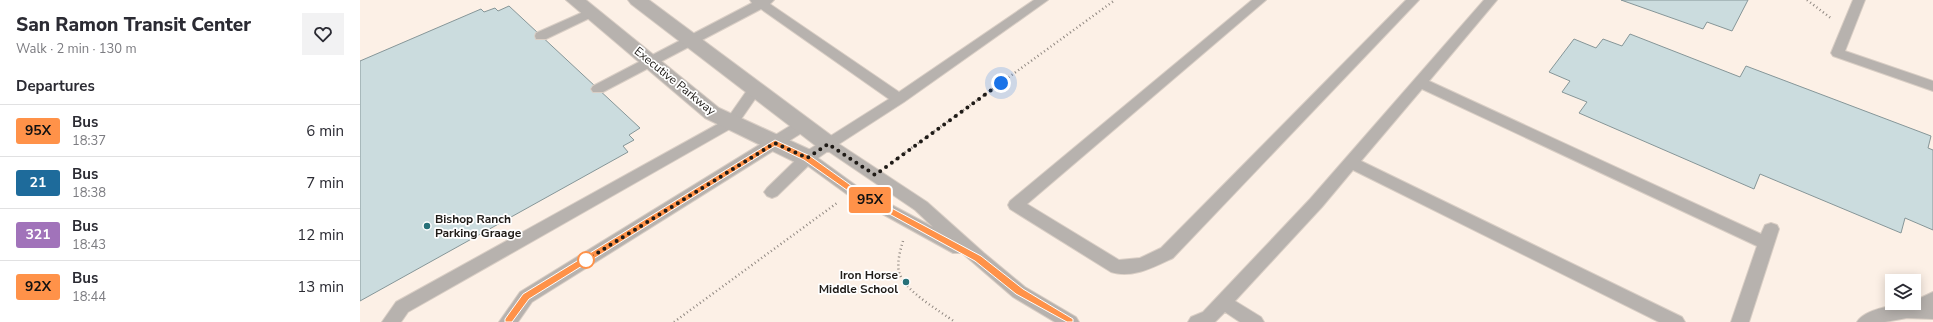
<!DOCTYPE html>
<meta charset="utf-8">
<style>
:root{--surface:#fff;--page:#f2f2f3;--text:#2b2b33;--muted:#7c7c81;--line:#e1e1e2}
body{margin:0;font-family:"Nunito Sans",sans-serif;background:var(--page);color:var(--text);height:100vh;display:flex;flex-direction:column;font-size:15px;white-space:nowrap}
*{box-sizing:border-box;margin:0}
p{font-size:13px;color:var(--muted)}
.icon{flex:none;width:22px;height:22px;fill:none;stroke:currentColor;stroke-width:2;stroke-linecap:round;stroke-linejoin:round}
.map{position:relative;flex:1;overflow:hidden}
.panel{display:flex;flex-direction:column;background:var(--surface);width:360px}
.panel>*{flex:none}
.badge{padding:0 8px;border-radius:3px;font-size:14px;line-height:26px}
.fabs{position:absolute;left:1525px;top:274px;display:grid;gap:8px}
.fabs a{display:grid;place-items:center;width:36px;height:36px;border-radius:0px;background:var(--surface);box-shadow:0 2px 10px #0003;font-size:20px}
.you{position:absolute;width:20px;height:20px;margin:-10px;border:3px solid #fff;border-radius:50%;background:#1a73e8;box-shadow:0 0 0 6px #1a73e833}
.map>.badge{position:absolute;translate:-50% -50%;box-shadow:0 0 0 2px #fff}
h2{padding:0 16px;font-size:15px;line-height:36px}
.round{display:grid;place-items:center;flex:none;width:42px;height:42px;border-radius:0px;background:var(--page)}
.headline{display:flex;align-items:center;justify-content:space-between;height:68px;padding:0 16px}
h1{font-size:19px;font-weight:800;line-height:30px}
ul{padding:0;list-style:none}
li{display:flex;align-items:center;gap:12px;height:52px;padding:0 16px;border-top:1px solid var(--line)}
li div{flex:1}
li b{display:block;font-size:15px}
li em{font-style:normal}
li .badge{min-width:44px;font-weight:700;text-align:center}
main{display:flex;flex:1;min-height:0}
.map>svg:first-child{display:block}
.building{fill:#cbdcde;stroke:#869698}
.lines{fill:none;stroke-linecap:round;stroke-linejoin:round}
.service-casing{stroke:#d9cec5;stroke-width:2}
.minor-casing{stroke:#d9cec5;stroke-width:2}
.path{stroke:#8f8780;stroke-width:2.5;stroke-dasharray:1 3;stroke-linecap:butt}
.service{fill:#b7b2ae;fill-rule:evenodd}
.minor{fill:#b7b2ae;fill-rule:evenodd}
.line{fill:#ff9249;stroke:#fff}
.walk{stroke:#1f1b17;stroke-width:4;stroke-dasharray:0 7.2}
.poi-dot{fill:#267078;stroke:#fff;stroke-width:1.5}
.stop-dot{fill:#fff;stroke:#ff9249;stroke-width:2}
.labels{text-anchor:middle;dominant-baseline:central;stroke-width:3.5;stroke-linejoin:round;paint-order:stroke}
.street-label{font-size:12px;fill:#1f1b17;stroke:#fff}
.poi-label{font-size:12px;font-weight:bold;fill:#1f1b17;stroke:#fff;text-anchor:start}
</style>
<main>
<section class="panel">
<div class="headline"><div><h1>San Ramon Transit Center</h1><p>Walk · 2 min · 130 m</p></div><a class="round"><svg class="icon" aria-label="heart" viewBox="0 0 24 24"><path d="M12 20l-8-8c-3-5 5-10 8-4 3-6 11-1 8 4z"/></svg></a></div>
<h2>Departures</h2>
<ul>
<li><span class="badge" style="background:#ff9249;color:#111">95X</span><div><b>Bus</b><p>18:37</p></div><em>6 min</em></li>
<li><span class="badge" style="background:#1e6b9b;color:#fff">21</span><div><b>Bus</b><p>18:38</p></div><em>7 min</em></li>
<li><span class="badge" style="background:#a173ba;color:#fff">321</span><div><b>Bus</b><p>18:43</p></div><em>12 min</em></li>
<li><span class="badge" style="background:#ff9249;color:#111">92X</span><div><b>Bus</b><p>18:44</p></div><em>13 min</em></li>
</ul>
</section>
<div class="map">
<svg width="1573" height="322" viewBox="0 0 1573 322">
<rect width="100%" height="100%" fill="#fcf0e6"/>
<g class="building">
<path d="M1261,0H1388L1372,31L1347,22L1343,29Z"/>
<path d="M149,6L280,128L269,135L274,140L263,146L268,152L0,301V61L121,9L124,12L135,8L138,11Z"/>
<path d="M1270,34L1380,77L1386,66L1571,136L1568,148L1573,150V230L1545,218L1541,233L1400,174L1394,189L1219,113L1227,102L1202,92L1210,81L1189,72L1214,39L1236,48L1243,39L1262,46Z"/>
</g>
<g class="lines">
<g class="service-casing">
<g id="service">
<path d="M390,0H414L410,4L539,92L674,0H688L544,102L479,144L567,202L624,253L665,287L716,317L719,322H695L653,297L602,253H593L488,195L448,166L417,196L412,198L407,196L404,192L407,188L442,154L529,99L401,9L243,92H233L231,89L233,86L392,3ZM468,151L555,210L573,227L498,187L458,158Z"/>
<path d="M892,0H906L667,204L759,260L780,258L801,248L1046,0H1059L813,258C794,267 772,279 751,272L650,209L648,205L650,201Z"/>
<path d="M1124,0H1137L1069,81L1401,234L1405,225L1411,223L1417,225L1419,229L1389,322H1371L1397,246L1062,89L1001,161L1322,317L1325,322H1299L993,170L962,207L875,301L901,317L904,322H880L865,312L855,322H828L831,317L843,312L950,199Z"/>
<path d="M1493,0H1505L1485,51L1573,81V91L1473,56L1471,53Z"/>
<path d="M230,9L236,13L234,16L186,39H176L175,36L176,33Z"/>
<path d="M395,84L400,86L402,89L377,125L48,312L41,322H22L36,302L367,119L390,86Z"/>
<path d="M443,120L448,121L450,125L448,129L172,302L158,322H139L160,292L438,121Z"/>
<path d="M1573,292V319L1547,318L1525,322H1497C1504,309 1540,303 1554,303V301Z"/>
</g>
</g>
<g class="minor-casing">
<g id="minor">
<path d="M206,0H226L359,108L455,152L458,158L455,164L447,166L439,164L345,118Z"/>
<path d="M268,0H289L476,139L479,144L476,149L468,152L460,149L271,4Z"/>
</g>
</g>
<g class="path">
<path d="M1447,0L1472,19"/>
<path d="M532,162L755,0"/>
<path d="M543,241C540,251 537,262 539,272C544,291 580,311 595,322"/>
<path d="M314,322L477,203"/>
</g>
<use href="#service" class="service"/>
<use href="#minor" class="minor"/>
</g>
<path class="line" d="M415,140L450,156L496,189L621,256L663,289L713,319V322H707L656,294L615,261L491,193L444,160L415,146L169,299L152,322H145V319L163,294Z"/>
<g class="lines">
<path class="walk" d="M226,260L415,143L447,158L468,144L515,175L641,83"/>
</g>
<g class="poi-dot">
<circle cx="67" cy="226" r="4"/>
<circle cx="546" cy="282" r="4"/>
</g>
<circle class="stop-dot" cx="226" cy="260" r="8"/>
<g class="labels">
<g class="street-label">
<text transform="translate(315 81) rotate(39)">Executive Parkway</text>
</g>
<g class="poi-label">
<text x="75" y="219">Bishop Ranch<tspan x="75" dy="14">Parking Graage</tspan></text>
<text x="538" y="275" text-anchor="end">Iron Horse<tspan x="538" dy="14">Middle School</tspan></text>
</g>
</g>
</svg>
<div class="fabs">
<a><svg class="icon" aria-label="layers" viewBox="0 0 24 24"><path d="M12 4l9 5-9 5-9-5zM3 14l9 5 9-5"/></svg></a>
</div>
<div class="you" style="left:641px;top:83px"></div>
<b class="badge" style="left:510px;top:200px;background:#ff9249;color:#111">95X</b>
</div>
</main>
